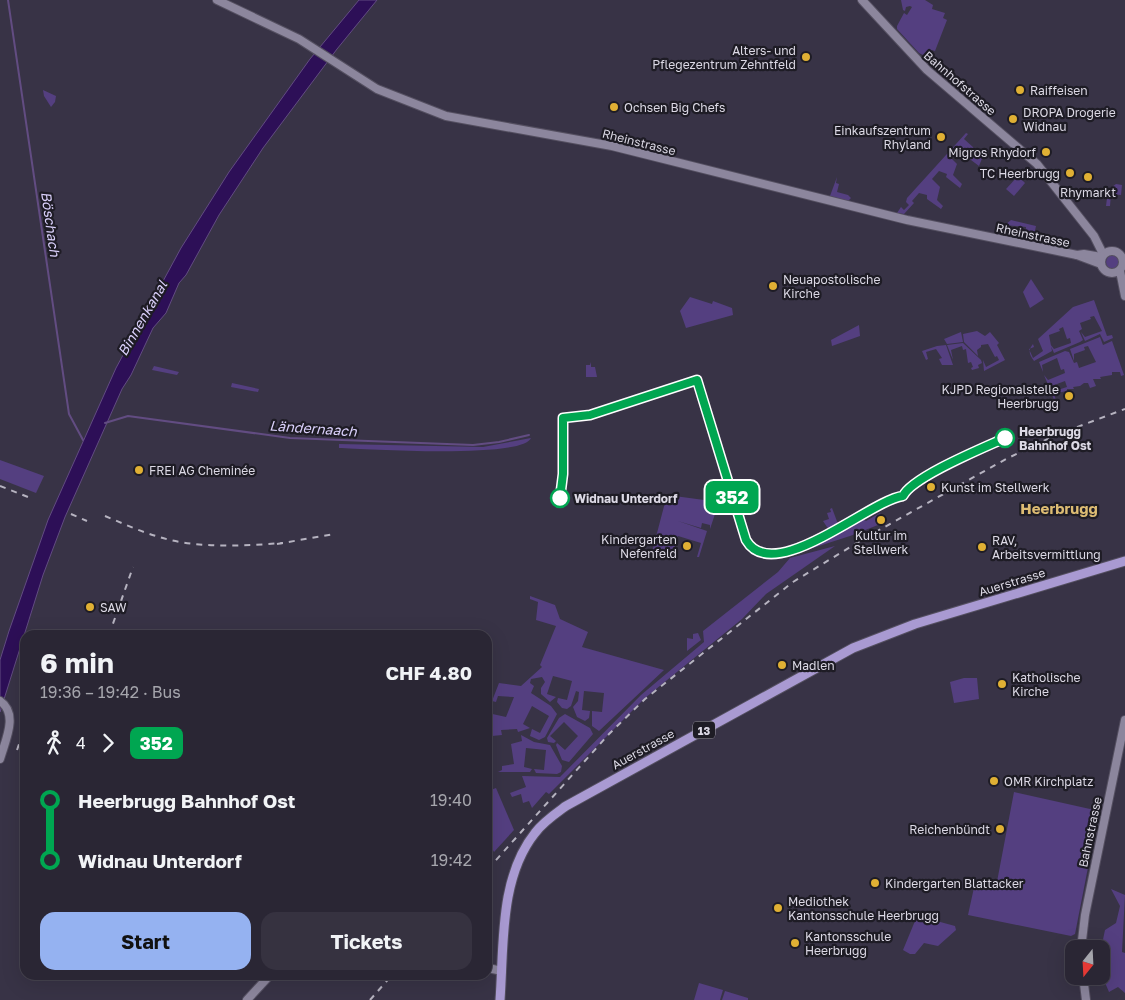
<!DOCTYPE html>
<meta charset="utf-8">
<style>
:root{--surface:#2a2634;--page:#363240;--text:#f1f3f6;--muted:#a5a5ac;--line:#46434f;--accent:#95b2f1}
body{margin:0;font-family:"Golos Text",sans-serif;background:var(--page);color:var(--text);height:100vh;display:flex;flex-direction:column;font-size:19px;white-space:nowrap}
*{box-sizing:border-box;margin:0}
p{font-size:16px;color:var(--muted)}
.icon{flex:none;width:28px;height:28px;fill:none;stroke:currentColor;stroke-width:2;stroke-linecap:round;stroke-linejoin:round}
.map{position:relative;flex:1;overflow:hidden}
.details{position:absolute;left:20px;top:630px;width:472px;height:350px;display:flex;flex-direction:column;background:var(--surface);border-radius:15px;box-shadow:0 5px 20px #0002,0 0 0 1px var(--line)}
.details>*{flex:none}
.badge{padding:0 10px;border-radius:8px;font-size:18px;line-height:32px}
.needle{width:32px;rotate:198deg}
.tools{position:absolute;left:1065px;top:940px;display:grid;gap:10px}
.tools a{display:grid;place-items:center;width:45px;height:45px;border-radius:10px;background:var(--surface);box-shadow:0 5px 20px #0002,0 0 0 1px var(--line);font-size:25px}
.map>.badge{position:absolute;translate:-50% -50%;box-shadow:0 0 0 2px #fff}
.legs{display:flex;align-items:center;gap:8px;height:55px;padding:0 20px;font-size:16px}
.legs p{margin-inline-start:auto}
.head{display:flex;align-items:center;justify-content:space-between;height:85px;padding:0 20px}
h1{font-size:28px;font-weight:700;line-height:38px}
.cta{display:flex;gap:10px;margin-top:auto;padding:10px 20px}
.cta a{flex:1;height:58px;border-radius:15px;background:var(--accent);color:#111;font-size:20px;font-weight:700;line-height:58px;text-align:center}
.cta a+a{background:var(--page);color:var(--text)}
ul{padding:0 20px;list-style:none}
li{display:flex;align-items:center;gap:18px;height:60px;font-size:19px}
li i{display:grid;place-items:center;width:8px;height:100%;margin:0 6px;background:currentColor}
li i::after{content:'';width:12px;height:12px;margin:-6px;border:4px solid;border-radius:50%;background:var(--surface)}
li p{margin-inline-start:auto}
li:first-child i{background:linear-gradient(#0000 50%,currentColor 0)}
li:last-child i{background:linear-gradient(currentColor 50%,#0000 0)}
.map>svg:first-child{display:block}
.green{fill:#543f80}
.water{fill:#2d0f57;stroke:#624c82}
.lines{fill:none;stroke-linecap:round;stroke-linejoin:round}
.stream{stroke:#624c82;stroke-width:2}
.secondary-casing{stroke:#544f60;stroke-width:10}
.primary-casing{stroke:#544f60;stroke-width:11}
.secondary{stroke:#8c869d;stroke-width:8}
.primary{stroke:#a99ad2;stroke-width:9}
.rail{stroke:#b6b3c0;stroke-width:2;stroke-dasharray:6 6;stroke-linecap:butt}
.line-1-casing{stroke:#fff;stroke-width:11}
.line-1{stroke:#00a651;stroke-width:8}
.poi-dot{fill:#e0b034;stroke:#1e1c25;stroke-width:2}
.stop-1-dot{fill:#fff;stroke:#00a651;stroke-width:2.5}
.labels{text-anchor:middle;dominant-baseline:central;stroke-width:4.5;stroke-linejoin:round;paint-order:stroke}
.shield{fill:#1e1c25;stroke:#a3a0ab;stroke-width:1}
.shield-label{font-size:11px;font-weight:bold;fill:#dcd9e5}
.poi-label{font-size:12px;fill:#dcd9e5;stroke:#1e1c25;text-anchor:start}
.street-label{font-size:12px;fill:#dcd9e5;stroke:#1e1c25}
.stop-label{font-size:12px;font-weight:bold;fill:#dcd9e5;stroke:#1e1c25;text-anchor:start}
.water-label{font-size:14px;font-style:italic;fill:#dad0fb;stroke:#1e1c25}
.quarter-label{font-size:15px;font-weight:bold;fill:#ddbc73;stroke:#1e1c25}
</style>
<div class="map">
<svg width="1125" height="1000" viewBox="0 0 1125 1000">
<rect width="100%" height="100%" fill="#383346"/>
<g class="green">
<path d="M901,0H925L933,5L932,9L945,13L943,18L947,20L935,51L932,50L929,58L919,53L897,29V26L904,13L907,15L912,7L910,6L906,7L905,11L903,10Z"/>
<path d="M43,90L56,96L55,102L51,107L44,96Z"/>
<path d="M966,133L968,134L964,139L974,148L973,152L983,156L979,166L963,154L964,150L956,148L949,156L957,164L953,175L962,184L960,188L946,177L947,174L939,171L932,179L940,187L937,200L943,206L941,209L927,199V195L919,193L912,201L914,203L904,214L897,213L901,207L904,210L909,205L906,202L907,198Z"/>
<path d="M1018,176L1025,183L1014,196L1006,189Z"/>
<path d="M837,177L836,183L839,184L837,192L848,195L851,198L848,201L830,196Z"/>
<path d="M1116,184L1122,185L1121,195L1111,194L1110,206H1106L1108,190Z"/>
<path d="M1011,220L1036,226L1033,240L1020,239V236L1025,237L1026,227L1005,225Z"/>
<circle cx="1113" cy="262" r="7"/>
<path d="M1031,279L1044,299L1030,308L1023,292Z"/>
<path d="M690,297L712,304L713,301L732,308L733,315L686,328L680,311Z"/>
<path d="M1094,300L1107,336L1112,335L1113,338L1104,342L1100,334L1085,341L1081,332L1085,337L1102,331L1094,316L1090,317L1091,319L1080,323L1082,329L1079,331L1083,340L1080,342L1054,353L1050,344L1054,349L1071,343L1070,338L1067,339L1063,327L1059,329L1060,331L1049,335L1052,351L1034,361C1029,354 1028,350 1033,344L1034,347L1029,349L1033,358L1043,351L1038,339L1073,307Z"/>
<path d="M859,325L860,336L832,346L831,340Z"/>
<path d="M977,331L985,336L990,332L999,343L997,345L1005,360L984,371L983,360L986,367L999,360L997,356L995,357L988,344L981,345V347L977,350L978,356L964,342L963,334Z"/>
<path d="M961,332L963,342L947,344L944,339Z"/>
<path d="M1100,337L1103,345L1112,341L1124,375L1121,376L1120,372H1112V375L1100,377L1101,379H1093L1096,386L1090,388L1088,383H1084L1080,386L1073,387L1074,389H1067V391L1057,393L1055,396L1056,405L1051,392L1067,387L1065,381L1049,387L1044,375L1048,380L1065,373L1064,369L1061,370L1057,358L1042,365L1043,372L1039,362L1065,351L1069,352L1074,363L1077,362L1079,368L1096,362L1088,346L1084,347L1085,350L1074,354V361L1070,349Z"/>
<path d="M963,343L981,360L982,363L978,365L979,368L972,370L971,368L973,367L971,362L968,363L966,349L963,350L962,346L951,350L953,360L947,345Z"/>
<path d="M946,345L953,365H942L939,359L942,358L936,349L926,352L928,359L926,360L922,351L937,346Z"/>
<path d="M591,362V367H595L597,377H586V365H590Z"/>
<path d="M154,366L179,372L177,375L152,370Z"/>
<path d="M232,383L259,389L258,392L231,387Z"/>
<path d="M531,438C523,459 365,449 339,448V444L483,447Z"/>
<path d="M0,460L44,476L36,493L0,479Z"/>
<path d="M667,495L719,502L710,529V525L702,523L701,528L678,521L707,531L699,557H697L701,543L678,536L674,550L678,551V554L670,553L669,556L652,552Z"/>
<path d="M832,508L838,524L829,530L823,521L829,519L827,513L831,512L830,509Z"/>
<path d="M880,513L882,517L876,521L878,525L850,536L791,555L819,542L861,518L866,521Z"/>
<path d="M835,546L766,594L742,619L645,698L549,794L546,792L532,808L529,801L523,803L521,794L512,797L510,793L526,787L522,776L560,777L641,695L704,642L703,631L778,572L790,558Z"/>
<path d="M530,596L555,605L560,619L588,632L582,647L664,670L599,731L592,726V711L602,712L604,693L584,691L582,710L590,711L589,718L585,721L577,717L573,707L578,701L579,692L576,691L571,706L567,709L562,708L557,702L558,698L567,700L572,681L553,676L547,694L556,697L550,702L541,694V688L545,682L542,677L531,679L530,683L534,686L531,693L551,706L557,714L545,737L539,740L530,736L532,729L540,733L549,716L532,706L523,724L530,728L518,732L517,729L501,730L502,735L492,736L488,726V713L506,717L514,697L498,696L496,702L492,701L499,683L521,686L542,667L540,665L556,626L536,620L538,602L530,599Z"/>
<path d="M698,633L701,640L687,651V638L693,639V634Z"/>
<path d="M964,678H977L979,699L954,703L950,682Z"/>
<path d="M565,714L590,728L593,734L569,762L562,760L556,745L557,743L565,750L578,736L564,722L550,736L556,741L554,743L548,742L547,738L559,718Z"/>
<path d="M521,735L534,742L550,745L562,766L561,772L557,774L536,773L534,769L544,770L546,750L526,748L524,767L532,769L530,772H498L502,770V766L514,764L511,744L522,741Z"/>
<path d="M496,788L514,830L494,852L488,841V791Z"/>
<path d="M1014,792L1099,811L1075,934L1071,936L968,915L975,883L996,887Z"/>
<path d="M1111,889L1125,895L1122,952L1125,953V993L1118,987L1109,992C1099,971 1100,952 1105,930L1116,923L1120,906Z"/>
<path d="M922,917L955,926L956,930L938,946L924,943L915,954H910L903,950L915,921Z"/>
<path d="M699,983L723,990L720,1000H694Z"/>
<path d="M725,991L748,998V1000H722Z"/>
</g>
<path class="water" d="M359,0H377L337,49L263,148L219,215L186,275L179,283L166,313L153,328L131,375L122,389L65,517L43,575L0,712V660L9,631L48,520L116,368L181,248L229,172L310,59Z"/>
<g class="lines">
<g class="stream">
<path d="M8,0L69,414L83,440"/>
<path d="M105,423L128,416L290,438L473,445L499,442L529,435"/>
</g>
<g class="secondary-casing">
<g id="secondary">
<path d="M217,0L299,39L377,89L446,116L612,146L907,220L1077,255L1101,264"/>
<path d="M862,0L927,70L1037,164L1094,236L1103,254"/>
<circle cx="1112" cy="262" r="11"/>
<path d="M1077,255L1084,254L1101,257"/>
<path d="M1120,271L1125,296"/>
<path d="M0,701C19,714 5,741 0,759"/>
<path d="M1081,949L1085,915L1125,720"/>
<path d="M488,968L502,971"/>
<path d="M1083,976L1086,1000"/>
<path d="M247,1000L270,975"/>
</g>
</g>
<g class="primary-casing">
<path id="primary" d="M500,1000C504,946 499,878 535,833C543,822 555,814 566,806L853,648L915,624L1125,561"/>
</g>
<use href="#secondary" class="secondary"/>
<use href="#primary" class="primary"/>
<g class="rail">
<path d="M0,486L28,497"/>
<path d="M71,514L87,521"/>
<path d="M105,516C122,523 139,531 156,536C195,549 242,546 283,543"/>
<path d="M277,544L334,534"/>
<path d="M96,635L100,624"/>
<path d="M109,635L133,567"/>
<path d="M17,750L25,727"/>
<path d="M488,869L609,734L645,699L793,582L865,538L1006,459L1056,435L1125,409"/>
<path d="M370,1000L392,975"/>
</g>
</g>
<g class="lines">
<g class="line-1-casing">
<path id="line-1" d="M560,498L563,474V418L590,415L697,380L746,540C773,587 870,500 903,496C912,477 983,448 1005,438"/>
</g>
<use href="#line-1" class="line-1"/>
</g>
<g class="poi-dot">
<circle cx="806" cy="57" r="5"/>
<circle cx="1020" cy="90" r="5"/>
<circle cx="614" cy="107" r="5"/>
<circle cx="1013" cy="119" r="5"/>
<circle cx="941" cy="137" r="5"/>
<circle cx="1046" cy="152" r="5"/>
<circle cx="1070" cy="173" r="5"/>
<circle cx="1088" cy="177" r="5"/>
<circle cx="773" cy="286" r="5"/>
<circle cx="1069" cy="396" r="5"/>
<circle cx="139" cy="470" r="5"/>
<circle cx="931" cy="487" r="5"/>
<circle cx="881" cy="520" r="5"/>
<circle cx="687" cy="546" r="5"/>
<circle cx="982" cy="547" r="5"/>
<circle cx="90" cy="607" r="5"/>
<circle cx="782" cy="665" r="5"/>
<circle cx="1002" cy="684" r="5"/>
<circle cx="994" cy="781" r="5"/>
<circle cx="1000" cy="829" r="5"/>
<circle cx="875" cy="883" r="5"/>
<circle cx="778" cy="908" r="5"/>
<circle cx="795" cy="943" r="5"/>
</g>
<g class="stop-1-dot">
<circle cx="1005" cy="438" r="9"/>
<circle cx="560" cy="498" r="9"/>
</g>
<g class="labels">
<rect class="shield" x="693" y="721.5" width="22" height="17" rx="4"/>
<g class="shield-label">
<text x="704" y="730">13</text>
</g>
<g class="poi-label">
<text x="796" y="50" text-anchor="end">Alters- und<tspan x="796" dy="14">Pflegezentrum Zehntfeld</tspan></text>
<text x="1030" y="90">Raiffeisen</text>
<text x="624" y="107">Ochsen Big Chefs</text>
<text x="1023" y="112">DROPA Drogerie<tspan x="1023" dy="14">Widnau</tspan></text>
<text x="931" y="130" text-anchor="end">Einkaufszentrum<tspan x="931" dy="14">Rhyland</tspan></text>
<text x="1036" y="152" text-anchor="end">Migros Rhydorf</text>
<text x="1060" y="173" text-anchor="end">TC Heerbrugg</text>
<text x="1088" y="192" text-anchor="middle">Rhymarkt</text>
<text x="783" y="279">Neuapostolische<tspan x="783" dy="14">Kirche</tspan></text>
<text x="1059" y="389" text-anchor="end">KJPD Regionalstelle<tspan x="1059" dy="14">Heerbrugg</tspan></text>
<text x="149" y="470">FREI AG Cheminée</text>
<text x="941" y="487">Kunst im Stellwerk</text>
<text x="881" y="535" text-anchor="middle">Kultur im<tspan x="881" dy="14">Stellwerk</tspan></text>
<text x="677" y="539" text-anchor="end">Kindergarten<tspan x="677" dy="14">Nefenfeld</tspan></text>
<text x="992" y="540">RAV,<tspan x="992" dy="14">Arbeitsvermittlung</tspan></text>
<text x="100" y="607">SAW</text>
<text x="792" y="665">Madlen</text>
<text x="1012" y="677">Katholische<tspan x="1012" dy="14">Kirche</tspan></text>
<text x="1004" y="781">OMR Kirchplatz</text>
<text x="990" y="829" text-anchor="end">Reichenbündt</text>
<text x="885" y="883">Kindergarten Blattacker</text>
<text x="788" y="901">Mediothek<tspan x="788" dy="14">Kantonsschule Heerbrugg</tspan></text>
<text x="805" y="936">Kantonsschule<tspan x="805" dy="14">Heerbrugg</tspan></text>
</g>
<g class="street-label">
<text transform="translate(960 83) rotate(41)">Bahnhofstrasse</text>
<text transform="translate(639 142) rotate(14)">Rheinstrasse</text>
<text transform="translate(1033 235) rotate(12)">Rheinstrasse</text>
<text transform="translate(1012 582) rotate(-17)">Auerstrasse</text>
<text transform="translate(643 749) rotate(-29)">Auerstrasse</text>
<text transform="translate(1090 832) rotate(-78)">Bahnstrasse</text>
</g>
<g class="stop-label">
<text x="1019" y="431">Heerbrugg<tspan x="1019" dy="14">Bahnhof Ost</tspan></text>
<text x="574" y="498">Widnau Unterdorf</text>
</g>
<g class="water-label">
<text transform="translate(51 224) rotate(82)">Böschach</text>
<text transform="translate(142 318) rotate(-60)">Binnenkanal</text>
<text transform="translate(313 428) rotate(4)">Ländernaach</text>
</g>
<g class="quarter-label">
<text x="1059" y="508">Heerbrugg</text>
</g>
</g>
</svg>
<div class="tools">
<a><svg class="needle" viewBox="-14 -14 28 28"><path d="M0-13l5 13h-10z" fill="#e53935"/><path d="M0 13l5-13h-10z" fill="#a5a5ac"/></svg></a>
</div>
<b class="badge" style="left:732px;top:497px;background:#00a651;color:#fff">352</b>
<section class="details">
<div class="head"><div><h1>6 min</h1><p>19:36 – 19:42 · Bus</p></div><b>CHF 4.80</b></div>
<div class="legs"><svg class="icon" aria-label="walk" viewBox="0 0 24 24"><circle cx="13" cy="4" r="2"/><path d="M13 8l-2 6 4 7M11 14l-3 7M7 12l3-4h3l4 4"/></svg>4<svg class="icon" aria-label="forward" viewBox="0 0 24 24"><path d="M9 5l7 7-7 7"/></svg><b class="badge" style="background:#00a651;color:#fff">352</b></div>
<ul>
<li><i style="color:#00a651"></i><b>Heerbrugg Bahnhof Ost</b><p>19:40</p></li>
<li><i style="color:#00a651"></i><b>Widnau Unterdorf</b><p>19:42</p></li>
</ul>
<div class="cta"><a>Start</a><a>Tickets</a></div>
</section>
</div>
